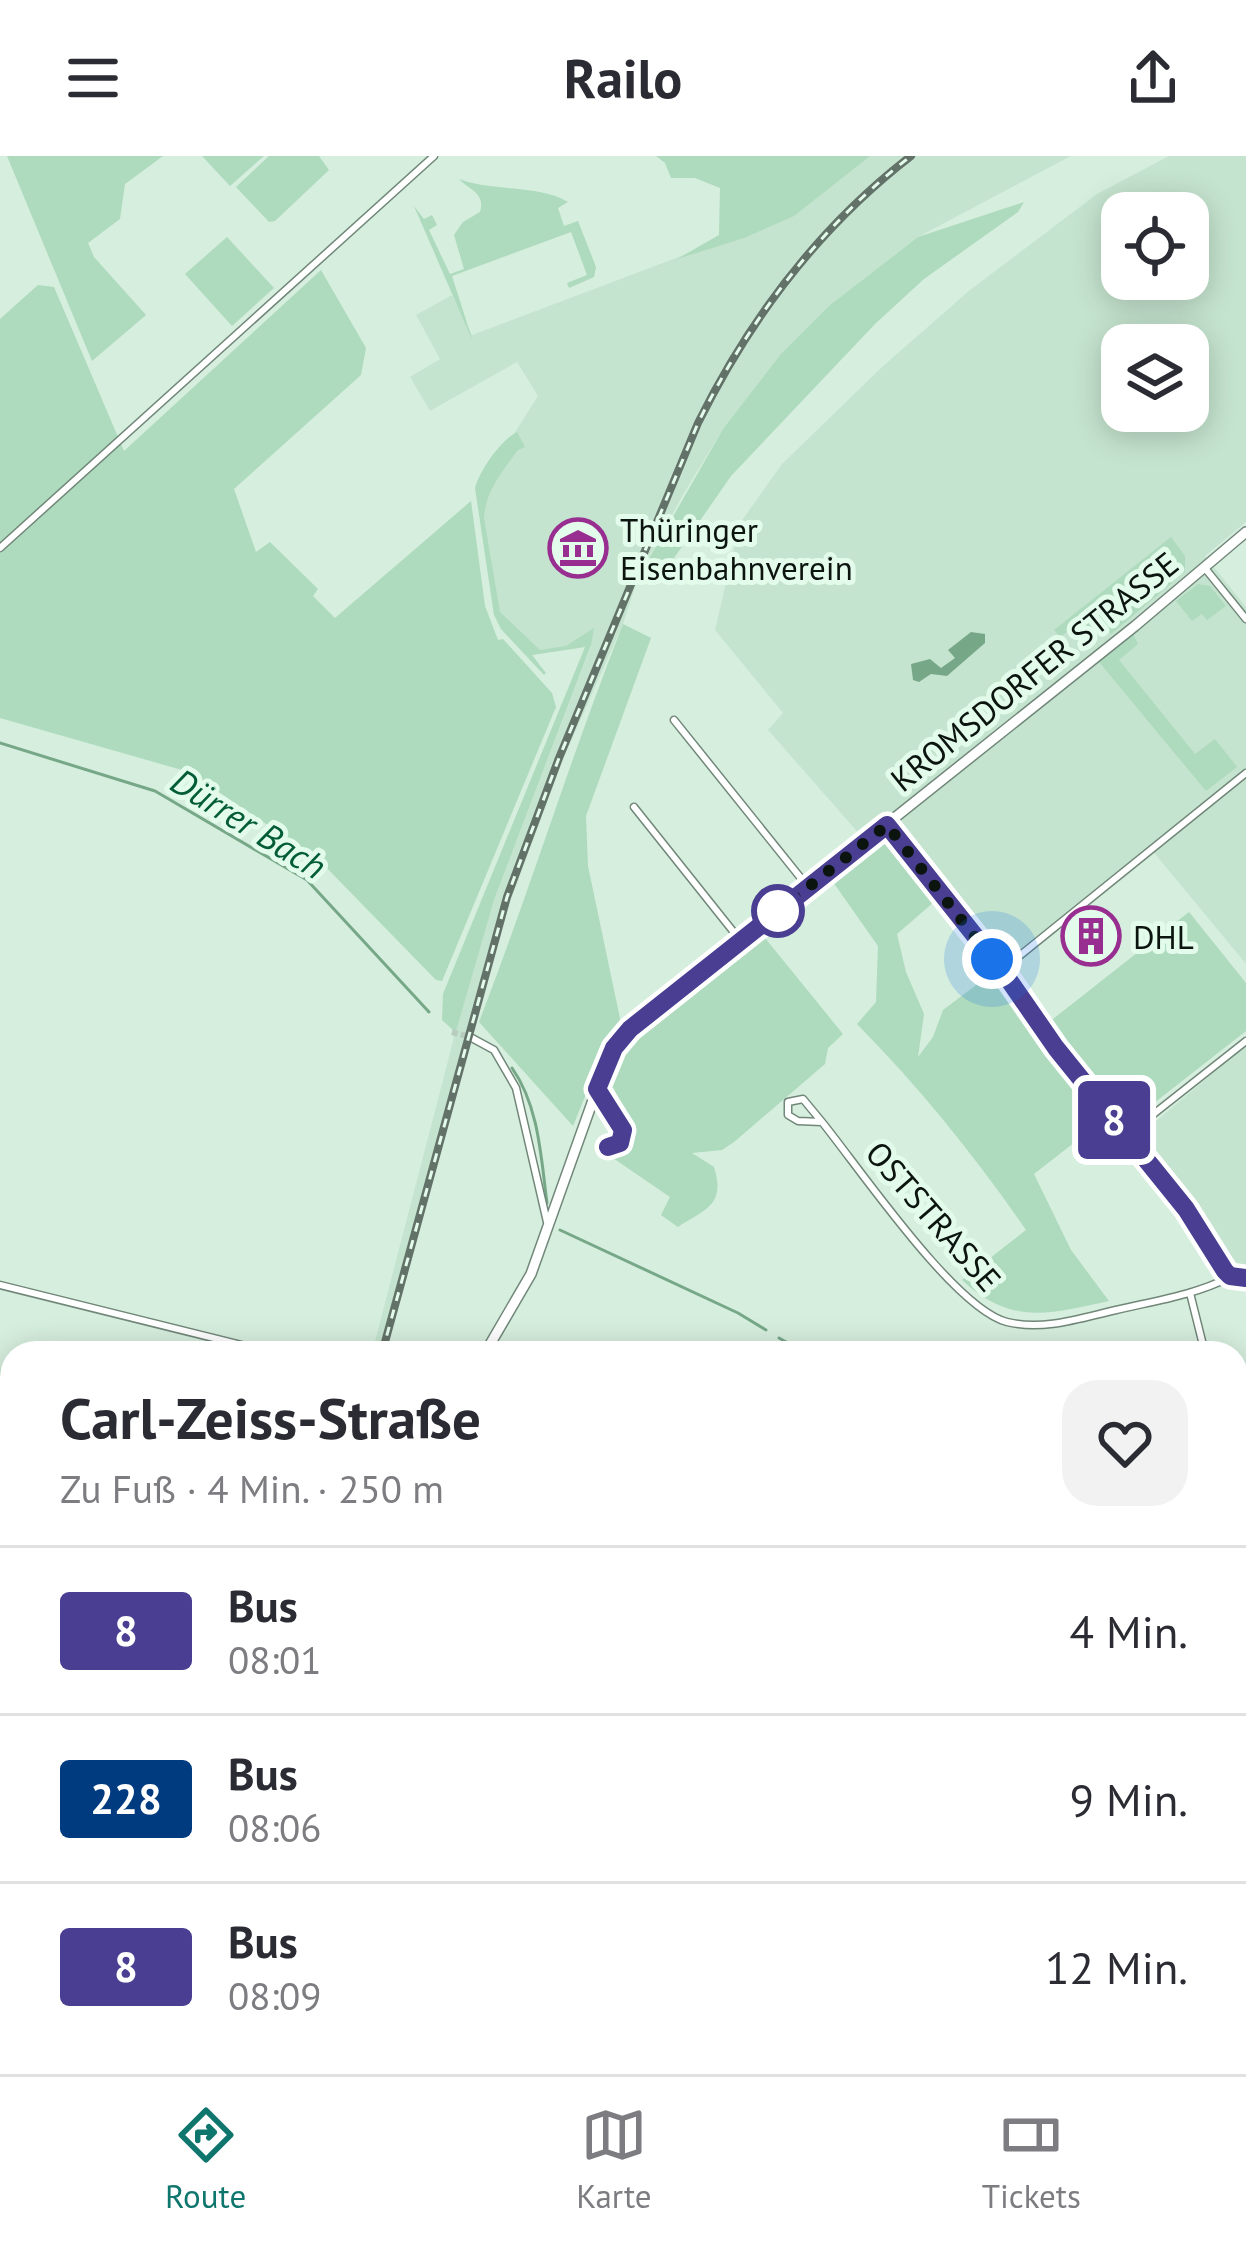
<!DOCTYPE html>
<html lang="de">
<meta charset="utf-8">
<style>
:root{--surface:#fff;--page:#f2f2f3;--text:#2b2b33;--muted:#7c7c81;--line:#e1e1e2;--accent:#0f766e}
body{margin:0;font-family:"PT Sans",sans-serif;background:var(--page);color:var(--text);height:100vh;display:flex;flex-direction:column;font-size:45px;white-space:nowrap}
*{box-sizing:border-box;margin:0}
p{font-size:39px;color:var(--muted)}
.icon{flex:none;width:66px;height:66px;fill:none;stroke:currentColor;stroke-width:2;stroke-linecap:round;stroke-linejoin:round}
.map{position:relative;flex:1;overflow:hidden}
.sheet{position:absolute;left:0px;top:1185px;width:1248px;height:735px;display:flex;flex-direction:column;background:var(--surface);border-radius:36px 36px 0 0;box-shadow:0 6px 30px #0003}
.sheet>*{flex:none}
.badge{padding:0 24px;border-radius:9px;font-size:42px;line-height:78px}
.fabs{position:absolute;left:1101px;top:36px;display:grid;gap:24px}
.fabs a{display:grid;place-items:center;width:108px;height:108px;border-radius:24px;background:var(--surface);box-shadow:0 6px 30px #0003;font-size:60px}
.you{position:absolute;width:60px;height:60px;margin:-30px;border:9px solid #fff;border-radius:50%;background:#1a73e8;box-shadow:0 0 0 18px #1a73e833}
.map>.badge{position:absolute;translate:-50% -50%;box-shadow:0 0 0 6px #fff}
.round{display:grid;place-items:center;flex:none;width:126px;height:126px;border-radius:36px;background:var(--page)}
.summary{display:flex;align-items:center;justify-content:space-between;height:204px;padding:0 60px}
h1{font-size:57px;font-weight:800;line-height:90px}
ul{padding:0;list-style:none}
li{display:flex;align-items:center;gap:36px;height:168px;padding:0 60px;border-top:3px solid var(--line)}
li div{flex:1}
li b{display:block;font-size:45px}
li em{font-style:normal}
li .badge{min-width:132px;font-weight:700;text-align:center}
header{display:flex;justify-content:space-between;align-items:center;height:156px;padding:0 60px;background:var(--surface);font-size:54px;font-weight:800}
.tabs{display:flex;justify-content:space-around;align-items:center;height:168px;border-top:3px solid var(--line);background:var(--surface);font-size:33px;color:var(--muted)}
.tabs a{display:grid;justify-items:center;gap:6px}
.tabs .on{color:var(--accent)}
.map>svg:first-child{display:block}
.built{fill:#c5e4cf;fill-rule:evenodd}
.green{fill:#aedabd}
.water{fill:#76a888}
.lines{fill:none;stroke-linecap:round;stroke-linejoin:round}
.stream{stroke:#76a888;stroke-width:3}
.street-tunnel{stroke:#b8cdbf;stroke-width:6;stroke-dasharray:6 3;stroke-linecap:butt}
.street-casing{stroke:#718779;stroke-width:9}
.secondary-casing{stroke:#718779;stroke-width:12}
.street{stroke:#fff;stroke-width:6}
.secondary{stroke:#fff;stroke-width:9}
.rail-casing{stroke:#637268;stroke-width:8}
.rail{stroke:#e3fbeb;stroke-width:3;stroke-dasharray:9;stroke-linecap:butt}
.line-casing{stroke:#fff;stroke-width:27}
.line{stroke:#493e92;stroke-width:18}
.walk{stroke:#0c140f;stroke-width:12;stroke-dasharray:0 21.6}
.stop-dot{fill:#fff;stroke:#493e92;stroke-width:6}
.labels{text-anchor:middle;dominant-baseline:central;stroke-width:10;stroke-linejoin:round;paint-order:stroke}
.poi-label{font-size:33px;fill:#0c140f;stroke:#e3fbeb;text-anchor:start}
.street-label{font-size:33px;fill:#0c140f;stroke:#e3fbeb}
.water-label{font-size:36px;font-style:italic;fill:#025d36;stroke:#e3fbeb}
</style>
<header><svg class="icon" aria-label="menu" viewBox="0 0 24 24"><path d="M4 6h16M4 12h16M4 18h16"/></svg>Railo<svg class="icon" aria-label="share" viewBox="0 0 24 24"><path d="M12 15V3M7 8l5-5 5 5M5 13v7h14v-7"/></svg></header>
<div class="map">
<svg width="1246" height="1918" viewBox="0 0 1246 1918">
<rect width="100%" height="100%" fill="#d6eede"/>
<g class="built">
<path d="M796,0H1071L918,81L830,149L723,273L684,337L638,422L623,468L564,601L504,762L385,1197H372L463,847L494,744L591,490L531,499L495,456L477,336L538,240L517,206L430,255L410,221L440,203L416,159L452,139L472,179L774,65Z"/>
<path d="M1169,0H1246V366L1205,400L1246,451V808L1151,693L1002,814L888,670L862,681L768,574L783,557L715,474L740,367L782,308L882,211L970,134L1097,38ZM1122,57H1188V123H1122ZM1122,189H1188V255H1122Z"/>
<path d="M1246,889V1115H1244L1229,1111L1207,1063L1142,977Z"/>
</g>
<g class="green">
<path d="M7,0H163L125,28L120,63L88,87L94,101L146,159L92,205Z"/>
<path d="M202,0H264L230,30Z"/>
<path d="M269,0H319L329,14L275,65L269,66L236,31Z"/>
<path d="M656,0H870L794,60L744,82L677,103L719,79L720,32L695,22H671L665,7Z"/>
<path d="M459,23C493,36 538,28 568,46L558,52L564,70L578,65L596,111L594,121L569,132L567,127L587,119L571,76L452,120L473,186L414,50L424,63L432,59L437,69L429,74L450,118L464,113L454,79L463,66L480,56C486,37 469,34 459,23Z"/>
<path d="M1024,46L1018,56L924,123L875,168L731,320L656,428L638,422L723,273L781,198L830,149L918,81Z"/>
<path d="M227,81L274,132L232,170L185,118Z"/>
<path d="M321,114L366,192L361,219L234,333L256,396L270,386L318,433L313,440L335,462L471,345L485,450L498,484L503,483L552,537L556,551L442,825L436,824L317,702L189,616L0,562V163L38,129L54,131L124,295Z"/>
<path d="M517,276L525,291L518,294C502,316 486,334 484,362L500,456L540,494L566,490L594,472L591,489L494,744L454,882L453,874L442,864L443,838L585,491L532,499L546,517L544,519L501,473L494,459L475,332C480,314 501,284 517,276Z"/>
<path d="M1171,381L1185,400V416L1111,478L1104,470L1093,479L1082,465L1060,481L1054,474Z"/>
<path d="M1198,428L1210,430L1226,450L1207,464L1202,458L1192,465L1176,445Z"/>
<path d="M623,468L651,482L586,660L588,710L622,872L599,906L573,970L479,866C530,734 571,600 623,468Z"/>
<path d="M1133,478L1138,488L1119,504L1195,598L1215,583L1237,611L1206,635L1099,506Z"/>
<path d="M887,683L934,746L897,778L906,816L924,858L918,901L933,881L943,854L996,814L1107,961L1034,1018L1071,1094L1109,1145C1050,1158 1011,1170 962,1124L1026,1074C976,1001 919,931 857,868L876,846L878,790L833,726Z"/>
<path d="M1189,756L1246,827V875L1131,965L1048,867Z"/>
<path d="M765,782L843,878L828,892L825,908L734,986L722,994L692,997L714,1011C726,1050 705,1053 678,1071L661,1059L670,1041L610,1000L631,989L632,966L609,924L625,893L758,783Z"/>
<path d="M0,1213L12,1216V1310L0,1332Z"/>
<path d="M0,1382L12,1386V1523L0,1525Z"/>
<path d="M400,1908H496L505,1918H390Z"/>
</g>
<path class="water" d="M971,476L985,478V487L947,520L931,518L919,526L913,524L911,508L930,503L941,512L955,502L948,494Z"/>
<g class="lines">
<g class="stream">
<path d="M0,587L155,635L307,724L429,856"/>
<path d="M512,912C539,950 541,1002 547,1047"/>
<path d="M560,1074L738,1157L766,1174"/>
<path d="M779,1182L806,1197"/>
<path d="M1236,1397L1246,1400"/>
<path d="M0,1514L12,1511"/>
<path d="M960,1908L970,1918"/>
</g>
<path class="street-tunnel" d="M452,876L470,881"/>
<g class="street-casing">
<g id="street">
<path d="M0,392L434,0"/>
<path d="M1204,411L1246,463"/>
<path d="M674,564L808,731"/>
<path d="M634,651L740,784"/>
<path d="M887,669L1002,814L1056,892L1186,1053L1225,1115L1230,1121L1246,1122"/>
<path d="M1002,814L1246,617"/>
<path d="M470,881L494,894L516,932L547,1066"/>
<path d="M822,966L798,965L788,959V946L803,943L822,966C860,1013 955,1153 1007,1166C1044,1175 1081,1162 1116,1154C1154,1145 1195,1139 1230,1121"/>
<path d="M1127,979L1246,885"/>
<path d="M0,1129L274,1197"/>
<path d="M1190,1137L1205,1197"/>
<path d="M1236,1273L1246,1280"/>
<path d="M1236,1297L1246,1294"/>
</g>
</g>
<g class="secondary-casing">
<g id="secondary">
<path d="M485,1197L531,1118L603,916L630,873L1135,470L1246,376"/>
<path d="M0,1874L12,1861"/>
</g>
</g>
<use href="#street" class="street"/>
<use href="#secondary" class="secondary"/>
<g class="rail-casing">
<g id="rail">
<path d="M382,1197L507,741L559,602L698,267C749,164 819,71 911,0"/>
<path d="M178,1918L182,1908"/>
</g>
</g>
<use href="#rail" class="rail"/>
</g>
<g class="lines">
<g class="line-casing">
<path id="line" d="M608,991L620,987L623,974L597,933L614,892L630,873L887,669L1002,814L1056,892L1186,1053L1225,1115L1230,1120L1246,1122"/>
</g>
<use href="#line" class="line"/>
<path class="walk" d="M778,755L887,669L992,803"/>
</g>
<defs>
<g id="museum-ring" transform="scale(3)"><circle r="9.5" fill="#e3fbeb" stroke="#982e90" stroke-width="1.5"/><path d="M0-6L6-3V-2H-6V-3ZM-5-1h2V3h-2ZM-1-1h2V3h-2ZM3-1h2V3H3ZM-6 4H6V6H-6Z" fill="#982e90"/></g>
<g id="building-ring" transform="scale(3)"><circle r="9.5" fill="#e3fbeb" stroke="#982e90" stroke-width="1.5"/><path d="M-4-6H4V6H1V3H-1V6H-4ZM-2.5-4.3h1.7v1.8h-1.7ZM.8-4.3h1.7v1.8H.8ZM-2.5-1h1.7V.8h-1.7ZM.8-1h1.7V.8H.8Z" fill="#982e90"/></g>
</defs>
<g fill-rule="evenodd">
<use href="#museum-ring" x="578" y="392"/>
<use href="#building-ring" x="1091" y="780"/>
</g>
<circle class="stop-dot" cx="778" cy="755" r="24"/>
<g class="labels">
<g class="poi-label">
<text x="620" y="373">Thüringer<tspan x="620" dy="38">Eisenbahnverein</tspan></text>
<text x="1133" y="780">DHL</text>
</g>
<g class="street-label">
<text transform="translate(1034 515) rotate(-39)">KROMSDORFER STRASSE</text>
<text transform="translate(934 1060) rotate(49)">OSTSTRASSE</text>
</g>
<g class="water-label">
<text transform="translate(249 667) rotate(32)">Dürrer Bach</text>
</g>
</g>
</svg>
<div class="fabs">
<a><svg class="icon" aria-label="locate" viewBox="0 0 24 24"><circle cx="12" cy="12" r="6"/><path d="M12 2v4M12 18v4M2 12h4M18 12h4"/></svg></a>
<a><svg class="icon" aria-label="layers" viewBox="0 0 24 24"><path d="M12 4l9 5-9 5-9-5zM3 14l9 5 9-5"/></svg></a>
</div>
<div class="you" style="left:992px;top:803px"></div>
<b class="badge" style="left:1114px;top:964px;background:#493e92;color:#fff">8</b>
<section class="sheet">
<div class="summary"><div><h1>Carl-Zeiss-Straße</h1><p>Zu Fuß · 4 Min. · 250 m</p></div><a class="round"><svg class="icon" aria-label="heart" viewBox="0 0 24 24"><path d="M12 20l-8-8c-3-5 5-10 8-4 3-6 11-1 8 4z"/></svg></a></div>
<ul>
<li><span class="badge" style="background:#493e92;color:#fff">8</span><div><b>Bus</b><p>08:01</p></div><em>4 Min.</em></li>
<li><span class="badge" style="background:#003b80;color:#fff">228</span><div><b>Bus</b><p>08:06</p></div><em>9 Min.</em></li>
<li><span class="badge" style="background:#493e92;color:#fff">8</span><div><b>Bus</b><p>08:09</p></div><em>12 Min.</em></li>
</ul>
</section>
</div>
<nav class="tabs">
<a class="on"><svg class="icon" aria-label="directions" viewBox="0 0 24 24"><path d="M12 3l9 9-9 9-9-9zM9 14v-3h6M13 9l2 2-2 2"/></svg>Route</a>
<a><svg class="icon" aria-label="map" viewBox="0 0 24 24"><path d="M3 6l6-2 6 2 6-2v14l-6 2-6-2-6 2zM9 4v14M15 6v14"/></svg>Karte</a>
<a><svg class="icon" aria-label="tickets" viewBox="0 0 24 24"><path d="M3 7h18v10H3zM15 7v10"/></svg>Tickets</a>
</nav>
